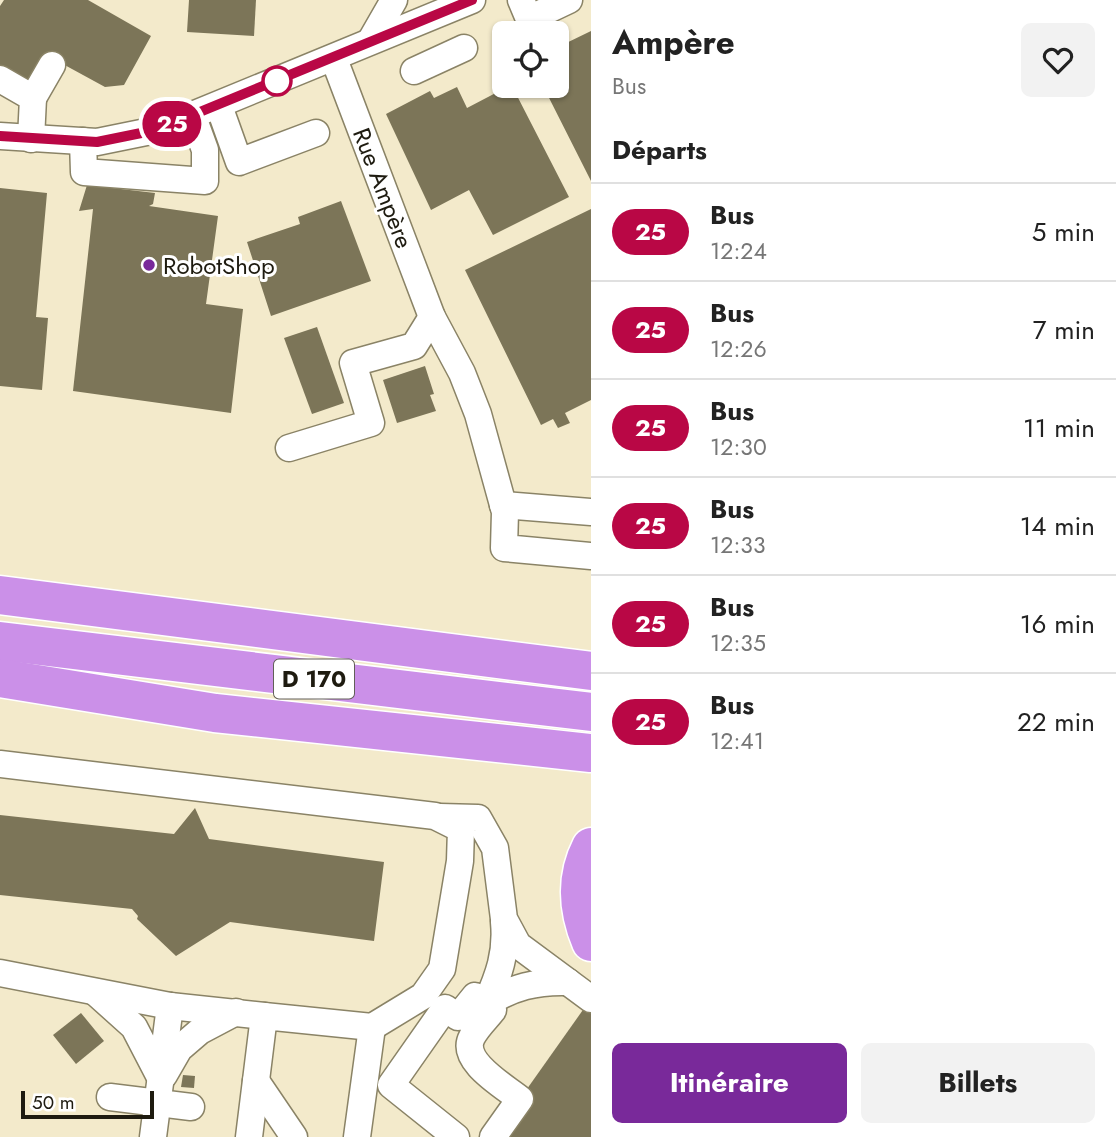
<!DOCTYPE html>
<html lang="fr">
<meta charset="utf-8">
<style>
:root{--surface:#fff;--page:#f2f2f2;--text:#222;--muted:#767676;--line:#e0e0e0;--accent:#79299a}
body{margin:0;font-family:Jost,sans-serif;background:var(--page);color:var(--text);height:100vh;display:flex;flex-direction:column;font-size:26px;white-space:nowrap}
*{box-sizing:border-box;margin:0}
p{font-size:23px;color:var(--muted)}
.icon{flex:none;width:38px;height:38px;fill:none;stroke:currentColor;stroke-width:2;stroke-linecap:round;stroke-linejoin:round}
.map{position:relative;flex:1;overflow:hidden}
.side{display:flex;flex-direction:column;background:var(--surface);width:525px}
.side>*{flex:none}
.badge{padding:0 14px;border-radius:23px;font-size:24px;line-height:46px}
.buttons{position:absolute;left:492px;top:21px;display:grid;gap:14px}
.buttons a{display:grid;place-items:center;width:77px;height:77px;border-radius:10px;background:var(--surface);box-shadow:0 2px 5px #0004;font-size:35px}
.scale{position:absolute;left:21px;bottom:18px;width:133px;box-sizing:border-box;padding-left:7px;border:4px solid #1e1b10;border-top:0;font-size:19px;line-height:24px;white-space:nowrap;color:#1e1b10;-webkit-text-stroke:5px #fff;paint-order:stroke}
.map>.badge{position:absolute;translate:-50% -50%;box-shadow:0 0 0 4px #fff}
h2{padding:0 21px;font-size:26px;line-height:63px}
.round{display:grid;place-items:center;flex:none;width:74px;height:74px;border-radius:10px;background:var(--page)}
.overview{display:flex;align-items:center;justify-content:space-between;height:119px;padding:0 21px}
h1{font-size:33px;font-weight:700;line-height:52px}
.button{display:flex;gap:14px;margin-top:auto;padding:14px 21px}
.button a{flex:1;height:80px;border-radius:10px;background:var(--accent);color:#fff;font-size:28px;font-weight:700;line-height:80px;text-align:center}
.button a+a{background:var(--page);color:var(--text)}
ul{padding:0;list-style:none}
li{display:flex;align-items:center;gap:21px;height:98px;padding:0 21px;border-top:2px solid var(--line)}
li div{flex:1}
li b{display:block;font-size:26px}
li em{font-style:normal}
li .badge{min-width:77px;font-weight:700;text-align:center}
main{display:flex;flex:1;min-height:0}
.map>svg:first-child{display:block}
.building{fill:#7c7558}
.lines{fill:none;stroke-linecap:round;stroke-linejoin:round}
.minor-casing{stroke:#8a8366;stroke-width:29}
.highway-casing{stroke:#fff;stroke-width:41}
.minor{stroke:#fff;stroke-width:26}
.highway{stroke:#cb90e8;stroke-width:38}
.line-casing{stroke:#fff;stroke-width:16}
.line{stroke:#b90745;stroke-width:10}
.stop-dot{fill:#fff;stroke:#b90745;stroke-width:3.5}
.poi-dot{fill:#79299a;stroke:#fff;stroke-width:2.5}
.labels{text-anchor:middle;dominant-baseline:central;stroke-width:6;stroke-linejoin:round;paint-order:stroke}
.shield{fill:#fff;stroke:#625f58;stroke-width:2}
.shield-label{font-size:23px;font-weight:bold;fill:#1e1b10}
.street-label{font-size:24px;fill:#1e1b10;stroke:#fff}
.poi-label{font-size:24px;fill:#1e1b10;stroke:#fff;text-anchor:start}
</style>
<main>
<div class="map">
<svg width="591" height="1137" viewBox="0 0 591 1137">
<rect width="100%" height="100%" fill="#f3eacb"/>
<g class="building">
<path d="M4,0H88L151,36L124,85L105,87L50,57L34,84L0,65V6Z"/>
<path d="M189,0H256L254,36L187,32Z"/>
<path d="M591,31V181L543,86H556V48Z"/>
<path d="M509,86H512L569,197L493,235L469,190L431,210L386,114L430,91L434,98L457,87L467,108Z"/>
<path d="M87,185L155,193L153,204L149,206L218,216L206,304L243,309L231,413L73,391L93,209L79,211Z"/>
<path d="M0,188L47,193L36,317L48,318L42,390L0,386Z"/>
<path d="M341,201L371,281L271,316L247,242L300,224L298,217Z"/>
<path d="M591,209V400L565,413L570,423L558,428L553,419L541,425L465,270Z"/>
<path d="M317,327L344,403L312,414L284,338Z"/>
<path d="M425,366L434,394L430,395L436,411L397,423L383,380Z"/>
<path d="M195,808L209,839L384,862L374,941L230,922L176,956L137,919L138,916L132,909L0,895V815L174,834Z"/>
<path d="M585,1007L591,1011V1137H493Z"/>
<path d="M81,1013L104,1041L76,1064L53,1035Z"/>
<path d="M183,1075L195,1076L194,1088L181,1087Z"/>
</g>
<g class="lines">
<g class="minor-casing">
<g id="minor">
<path d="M521,0L529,19L569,0"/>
<path d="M371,40L394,0"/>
<path d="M334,59L432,317L462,373L478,414L505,512L504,548L591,556"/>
<path d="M414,71L464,48"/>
<path d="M0,79L33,98L31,139"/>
<path d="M33,98L52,65"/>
<path d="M219,106L239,162L316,133"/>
<path d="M0,136L97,142L156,130L472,0"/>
<path d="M83,141L84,172L205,181V150L193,117"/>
<path d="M289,448L371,423L353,363L414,346L432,317"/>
<path d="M503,505L591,512"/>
<path d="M0,764L435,816L461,829L460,861L442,969L423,996L372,1027L264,1016L249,1137"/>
<path d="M440,817L478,818L495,848L504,919L518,945L591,999"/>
<path d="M504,922C507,953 499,975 486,1004C513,987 536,981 568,982"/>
<path d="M0,973L170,1006L264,1016"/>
<path d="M95,992L134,1027L161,1079"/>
<path d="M164,1075L179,1049L200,1031L236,1012"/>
<path d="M256,1081L294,1137"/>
<path d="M110,1097L191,1107"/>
<path d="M153,1137L170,1006"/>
<path d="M357,1137L372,1027"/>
<path d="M456,1137L391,1085L445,1008L458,1017L475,996L493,1010C486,1019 477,1027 472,1037C459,1061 504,1086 520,1099L493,1137"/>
</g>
</g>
<g class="highway-casing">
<g id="highway">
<path d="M0,595L591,671"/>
<path d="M0,641L591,712"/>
<path d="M0,678L215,713L591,753"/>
<path d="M591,847C575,878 578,911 591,942"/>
</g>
</g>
<use href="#minor" class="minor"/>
<use href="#highway" class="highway"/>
</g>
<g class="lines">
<g class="line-casing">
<path id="line" d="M0,136L97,142L156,130L472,0"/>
</g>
<use href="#line" class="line"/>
</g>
<circle class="stop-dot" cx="277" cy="81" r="14"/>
<circle class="poi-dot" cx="149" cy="265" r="7"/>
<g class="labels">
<rect class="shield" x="274" y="659.5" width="80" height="39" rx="5"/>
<g class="shield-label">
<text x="314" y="679">D 170</text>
</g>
<g class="street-label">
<text transform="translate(383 188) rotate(69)">Rue Ampère</text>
</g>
<g class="poi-label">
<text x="163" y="265">RobotShop</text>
</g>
</g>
</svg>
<div class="buttons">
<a><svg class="icon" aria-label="locate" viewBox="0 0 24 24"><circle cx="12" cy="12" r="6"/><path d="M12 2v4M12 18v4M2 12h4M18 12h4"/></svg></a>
</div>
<div class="scale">50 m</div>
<b class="badge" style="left:172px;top:124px;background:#b90745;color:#fff">25</b>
</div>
<section class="side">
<div class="overview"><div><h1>Ampère</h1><p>Bus</p></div><a class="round"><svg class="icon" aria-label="heart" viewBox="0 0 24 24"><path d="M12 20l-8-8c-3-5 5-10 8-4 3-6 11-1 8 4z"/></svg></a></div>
<h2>Départs</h2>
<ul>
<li><span class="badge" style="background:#b90745;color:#fff">25</span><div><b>Bus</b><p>12:24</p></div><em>5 min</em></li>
<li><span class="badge" style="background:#b90745;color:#fff">25</span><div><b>Bus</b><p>12:26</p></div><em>7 min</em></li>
<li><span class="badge" style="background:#b90745;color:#fff">25</span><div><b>Bus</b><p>12:30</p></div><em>11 min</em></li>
<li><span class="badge" style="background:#b90745;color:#fff">25</span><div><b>Bus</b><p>12:33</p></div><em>14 min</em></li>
<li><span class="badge" style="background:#b90745;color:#fff">25</span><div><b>Bus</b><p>12:35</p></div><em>16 min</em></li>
<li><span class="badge" style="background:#b90745;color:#fff">25</span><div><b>Bus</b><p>12:41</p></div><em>22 min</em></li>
</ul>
<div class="button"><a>Itinéraire</a><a>Billets</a></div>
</section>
</main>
